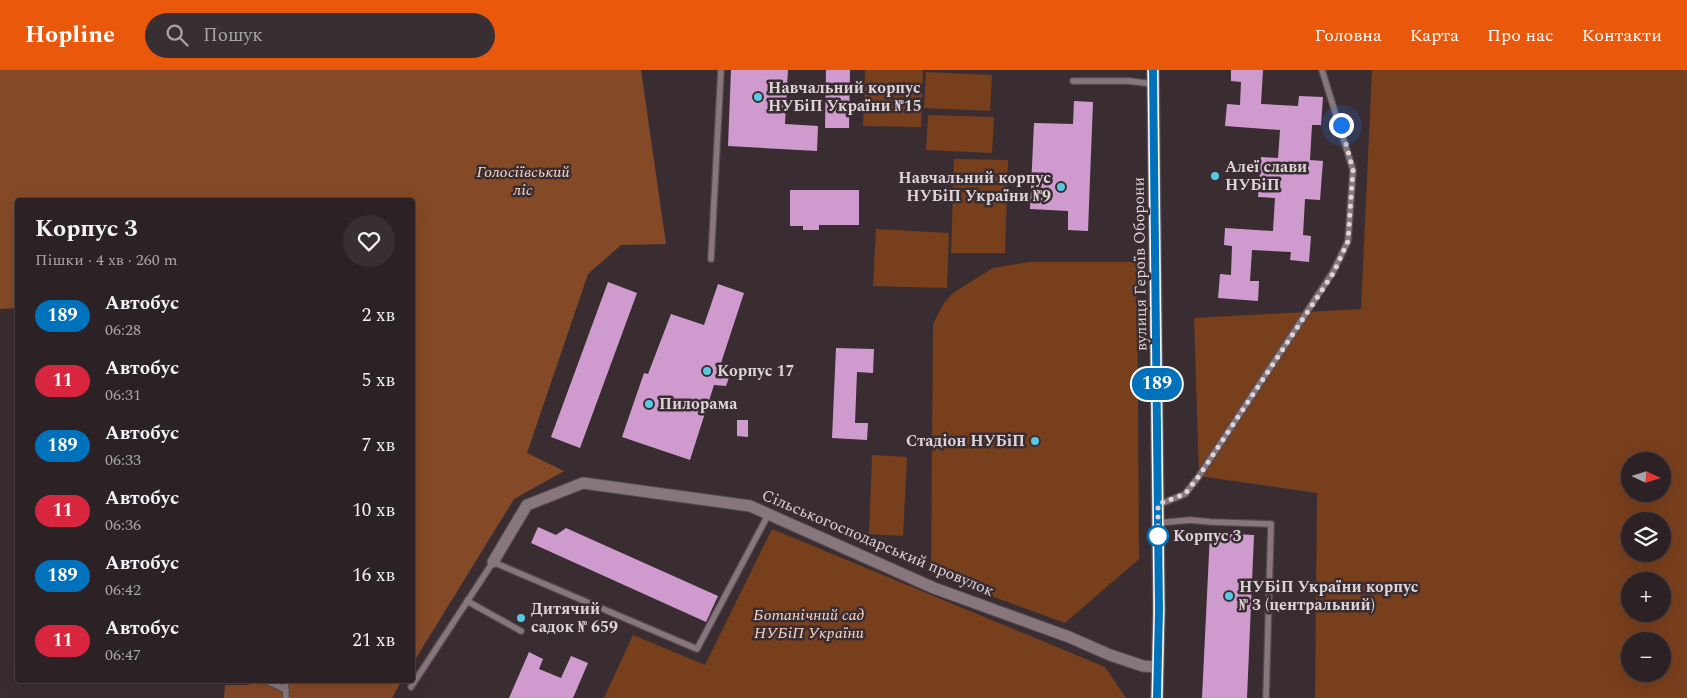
<!DOCTYPE html>
<html lang="uk">
<meta charset="utf-8">
<style>
:root{--surface:#2c2226;--page:#382f32;--text:#f1f3f6;--muted:#a6a4a7;--line:#483f43;--accent:#ea580c}
body{margin:0;font-family:Spectral,serif;background:var(--page);color:var(--text);height:100vh;display:flex;flex-direction:column;font-size:19px;white-space:nowrap}
*{box-sizing:border-box;margin:0}
p{font-size:16px;color:var(--muted)}
.icon{flex:none;width:28px;height:28px;fill:none;stroke:currentColor;stroke-width:2;stroke-linecap:round;stroke-linejoin:round}
.map{position:relative;flex:1;overflow:hidden}
.panel{position:absolute;left:15px;top:128px;width:400px;height:485px;display:flex;flex-direction:column;background:var(--surface);border-radius:5px;box-shadow:0 5px 20px #0002,0 0 0 1px var(--line)}
.panel>*{flex:none}
.badge{padding:0 10px;border-radius:16px;font-size:18px;line-height:32px}
.needle{width:32px;rotate:94deg}
.fabs{position:absolute;left:1621px;top:382px;display:grid;gap:10px}
.fabs a{display:grid;place-items:center;width:50px;height:50px;border-radius:50%;background:var(--surface);box-shadow:0 5px 20px #0002,0 0 0 1px var(--line);font-size:25px}
.you{position:absolute;width:25px;height:25px;margin:-12px;border:4px solid #fff;border-radius:50%;background:#1a73e8;box-shadow:0 0 0 8px #1a73e833}
.map>.badge{position:absolute;translate:-50% -50%;box-shadow:0 0 0 2px #fff}
.round{display:grid;place-items:center;flex:none;width:52px;height:52px;border-radius:26px;background:var(--page)}
.summary{display:flex;align-items:center;justify-content:space-between;height:85px;padding:0 20px}
h1{font-size:24px;font-weight:700;line-height:38px}
ul{padding:0;list-style:none}
li{display:flex;align-items:center;gap:15px;height:65px;padding:0 20px}
li div{flex:1}
li b{display:block;font-size:19px}
li em{font-style:normal}
li .badge{min-width:55px;font-weight:700;text-align:center}
header{display:flex;align-items:center;gap:30px;box-sizing:border-box;height:70px;padding:0 25px;background:var(--accent);color:#fff}
header strong{font-size:24px}
nav{display:flex;gap:28px;margin-inline-start:auto;font-size:18px}
.search{width:350px;height:45px;background:var(--page);display:flex;align-items:center;gap:12px;box-sizing:border-box;padding:0 18px;border-radius:28px;color:var(--muted);font-size:19px}
.map>svg:first-child{display:block}
.green{fill:#783f1d;fill-rule:evenodd}
.forest{fill:#844a28}
.building{fill:#cf9bcf}
.lines{fill:none;stroke-linecap:round;stroke-linejoin:round}
.service-casing{stroke:#564b4f;stroke-width:8}
.minor-casing{stroke:#564b4f;stroke-width:13}
.tertiary-casing{stroke:#564b4f;stroke-width:14}
.service{stroke:#87777d;stroke-width:5.5}
.minor{stroke:#87777d;stroke-width:11}
.tertiary{stroke:#87777d;stroke-width:12}
.line-casing{stroke:#fff;stroke-width:11}
.line{stroke:#0072bc;stroke-width:8}
.walk{stroke:#ded5d8;stroke-width:5;stroke-dasharray:0 9}
.poi-dot{fill:#58c9e4;stroke:#3a2d32;stroke-width:2}
.stop-dot{fill:#fff;stroke:#0072bc;stroke-width:2.5}
.labels{text-anchor:middle;dominant-baseline:central;stroke-width:5;stroke-linejoin:round;paint-order:stroke}
.poi-label{font-size:16px;font-weight:bold;fill:#ded5d8;stroke:#3a2d32;text-anchor:start}
.park-label{font-size:16px;font-style:italic;fill:#fbd6c2;stroke:#3a2d32}
.street-label{font-size:16px;fill:#ded5d8;stroke:#3a2d32}
.stop-label{font-size:16px;font-weight:bold;fill:#ded5d8;stroke:#3a2d32;text-anchor:start}
</style>
<header>
<strong>Hopline</strong>
<div class="search"><svg class="icon" aria-label="search" viewBox="0 0 24 24"><circle cx="10" cy="10" r="6"/><path d="M15 15l6 6"/></svg>Пошук</div>
<nav><a>Головна</a><a>Карта</a><a>Про нас</a><a>Контакти</a></nav>
</header>
<div class="map">
<svg width="1687" height="628" viewBox="0 0 1687 628">
<rect width="100%" height="100%" fill="#3a2d32"/>
<g class="green">
<path d="M865,0H923L921,57L863,56Z"/>
<path d="M1372,0H1687V628H1315L1317,423L1199,406L1194,248L1361,239ZM1630,391H1662V424H1630ZM1630,451H1662V484H1630ZM1630,511H1662V544H1630ZM1630,571H1662V604H1630Z"/>
<path d="M926,2L992,5L990,41L924,38Z"/>
<path d="M928,45L994,47L992,83L926,80Z"/>
<path d="M954,89L1008,90L1005,183H951Z"/>
<path d="M876,159L949,163L947,218L873,216Z"/>
<path d="M1029,192H1137L1139,489L1065,553L931,504L933,254L944,233L953,223L993,198Z"/>
<path d="M872,385L907,387L903,466L869,464Z"/>
<path d="M772,459L1105,597L1126,628H604L633,565L705,595Z"/>
</g>
<g class="forest">
<path d="M0,0H641L666,174L621,175L588,204L527,383L564,401L514,429L413,593L412,130H18L17,238L0,239Z"/>
<path d="M249,610H402L392,628H224L225,615H249Z"/>
</g>
<g class="building">
<path d="M731,0H788L785,54L818,56L817,81L728,76Z"/>
<path d="M826,0H850L849,58H825Z"/>
<path d="M1231,0H1263L1261,34L1298,36L1299,26L1323,27L1321,55H1312L1310,90L1323,91L1320,130L1305,129L1303,165L1311,166L1309,192L1290,190L1291,182L1252,180L1250,211H1259L1258,231L1218,228L1220,204L1231,205L1232,176L1224,175L1225,158L1273,161L1275,128L1258,127L1261,87L1278,88L1280,60L1225,56L1227,34L1240,35L1241,12L1231,11Z"/>
<path d="M1074,31L1093,32L1088,161L1068,160V141L1030,139L1034,53L1073,54Z"/>
<path d="M790,120H859V155H819V160H803V156H790Z"/>
<path d="M608,212L637,223L580,378L551,367Z"/>
<path d="M718,214L744,223L719,299L731,302L726,316L714,315L690,390L622,367L644,303L648,304L671,244L704,255Z"/>
<path d="M836,278L874,279L873,303L857,302L855,353H868L867,370L832,368Z"/>
<path d="M737,350H748V367L737,366Z"/>
<path d="M538,457L556,465L566,458L718,526L706,552L531,473Z"/>
<path d="M1210,463L1254,465L1247,628H1202Z"/>
<path d="M529,582L543,589L539,599L561,608L571,586L588,593L573,628H509Z"/>
</g>
<g class="lines">
<g class="service-casing">
<g id="service">
<path d="M1073,11H1129L1153,14"/>
<path d="M711,189L721,0"/>
<path d="M1158,435L1185,424L1199,406L1333,202L1348,171L1353,100L1322,0"/>
<path d="M1158,453L1190,450L1211,452L1271,454L1266,628"/>
<path d="M467,531L521,561"/>
<path d="M265,610L286,620"/>
<path d="M285,610L286,628"/>
<path d="M411,617L493,492L697,579L768,445"/>
</g>
</g>
<g class="minor-casing">
<path id="minor" d="M493,492L527,435L583,413L750,436L934,518L1069,567L1110,585L1143,596L1158,597"/>
</g>
<g class="tertiary-casing">
<path id="tertiary" d="M1153,0L1159,540L1157,628"/>
</g>
<use href="#service" class="service"/>
<use href="#minor" class="minor"/>
<use href="#tertiary" class="tertiary"/>
</g>
<g class="lines">
<g class="line-casing">
<path id="line" d="M1153,0L1159,540L1157,628"/>
</g>
<use href="#line" class="line"/>
<path class="walk" d="M1158,466V470V434L1185,424L1199,406L1334,202L1348,171L1353,100L1341,55"/>
</g>
<g class="poi-dot">
<circle cx="758" cy="27" r="5"/>
<circle cx="1215" cy="106" r="5"/>
<circle cx="1061" cy="117" r="5"/>
<circle cx="707" cy="301" r="5"/>
<circle cx="649" cy="334" r="5"/>
<circle cx="1035" cy="371" r="5"/>
<circle cx="1229" cy="526" r="5"/>
<circle cx="521" cy="548" r="5"/>
</g>
<circle class="stop-dot" cx="1158" cy="466" r="10"/>
<g class="labels">
<g class="poi-label">
<text x="768" y="18">Навчальний корпус<tspan x="768" dy="18">НУБіП України №15</tspan></text>
<text x="1225" y="97">Алеї слави<tspan x="1225" dy="18">НУБіП</tspan></text>
<text x="1051" y="108" text-anchor="end">Навчальний корпус<tspan x="1051" dy="18">НУБіП України №9</tspan></text>
<text x="717" y="301">Корпус 17</text>
<text x="659" y="334">Пилорама</text>
<text x="1025" y="371" text-anchor="end">Стадіон НУБіП</text>
<text x="1239" y="517">НУБіП України корпус<tspan x="1239" dy="18">№ 3 (центральний)</tspan></text>
<text x="531" y="539">Дитячий<tspan x="531" dy="18">садок № 659</tspan></text>
</g>
<g class="park-label">
<text x="523" y="102">Голосіївський<tspan x="523" dy="18">ліс</tspan></text>
<text x="809" y="545">Ботанічний сад<tspan x="809" dy="18">НУБіП України</tspan></text>
</g>
<g class="street-label">
<text transform="translate(1140 194) rotate(-91)">вулиця Героїв Оборони</text>
<text transform="translate(878 473) rotate(23)">Сільськогосподарський провулок</text>
</g>
<g class="stop-label">
<text x="1173" y="466">Корпус 3</text>
</g>
</g>
</svg>
<div class="fabs">
<a><svg class="needle" viewBox="-14 -14 28 28"><path d="M0-13l5 13h-10z" fill="#e53935"/><path d="M0 13l5-13h-10z" fill="#a6a4a7"/></svg></a>
<a><svg class="icon" aria-label="layers" viewBox="0 0 24 24"><path d="M12 4l9 5-9 5-9-5zM3 14l9 5 9-5"/></svg></a>
<a>+</a>
<a>−</a>
</div>
<div class="you" style="left:1341px;top:55px"></div>
<b class="badge" style="left:1157px;top:314px;background:#0072bc;color:#fff">189</b>
<section class="panel">
<div class="summary"><div><h1>Корпус 3</h1><p>Пішки · 4 хв · 260 m</p></div><a class="round"><svg class="icon" aria-label="heart" viewBox="0 0 24 24"><path d="M12 20l-8-8c-3-5 5-10 8-4 3-6 11-1 8 4z"/></svg></a></div>
<ul>
<li><span class="badge" style="background:#0072bc;color:#fff">189</span><div><b>Автобус</b><p>06:28</p></div><em>2 хв</em></li>
<li><span class="badge" style="background:#d7263d;color:#fff">11</span><div><b>Автобус</b><p>06:31</p></div><em>5 хв</em></li>
<li><span class="badge" style="background:#0072bc;color:#fff">189</span><div><b>Автобус</b><p>06:33</p></div><em>7 хв</em></li>
<li><span class="badge" style="background:#d7263d;color:#fff">11</span><div><b>Автобус</b><p>06:36</p></div><em>10 хв</em></li>
<li><span class="badge" style="background:#0072bc;color:#fff">189</span><div><b>Автобус</b><p>06:42</p></div><em>16 хв</em></li>
<li><span class="badge" style="background:#d7263d;color:#fff">11</span><div><b>Автобус</b><p>06:47</p></div><em>21 хв</em></li>
</ul>
</section>
</div>
